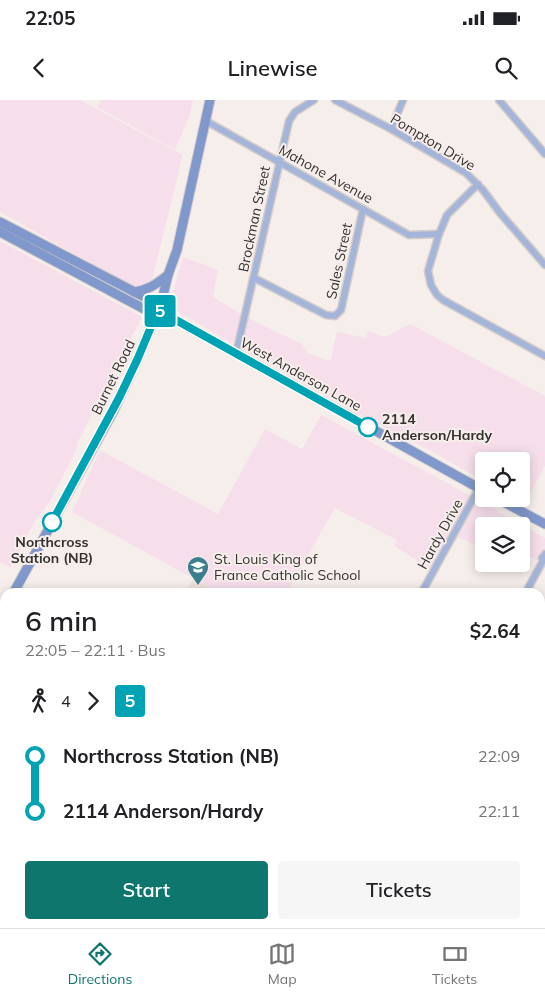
<!DOCTYPE html>
<meta charset="utf-8">
<style>
:root{--surface:#fff;--page:#f6f6f6;--text:#202124;--muted:#757577;--line:#e0e0e0;--accent:#0f766e}
body{margin:0;font-family:Mulish,sans-serif;background:var(--page);color:var(--text);height:100vh;display:flex;flex-direction:column;font-size:19px;white-space:nowrap}
*{box-sizing:border-box;margin:0}
p{font-size:16px;color:var(--muted)}
.icon{flex:none;width:28px;height:28px;fill:none;stroke:currentColor;stroke-width:2;stroke-linecap:round;stroke-linejoin:round}
.map{position:relative;flex:1;overflow:hidden}
.details{position:absolute;left:0px;top:488px;width:545px;height:341px;display:flex;flex-direction:column;background:var(--surface);border-radius:15px 15px 0 0;box-shadow:0 2px 12px #0003}
.details>*{flex:none}
.badge{padding:0 10px;border-radius:4px;font-size:18px;line-height:32px}
.fabs{position:absolute;left:475px;top:352px;display:grid;gap:10px}
.fabs a{display:grid;place-items:center;width:55px;height:55px;border-radius:5px;background:var(--surface);box-shadow:0 2px 12px #0003;font-size:25px}
.map>.badge{position:absolute;translate:-50% -50%;box-shadow:0 0 0 2px #fff}
.legs{display:flex;align-items:center;gap:8px;height:55px;padding:0 25px;font-size:16px}
.legs p{margin-inline-start:auto}
.summary{display:flex;align-items:center;justify-content:space-between;height:85px;padding:0 25px}
h1{font-size:28px;font-weight:600;line-height:38px}
.button{display:flex;gap:10px;margin-top:auto;padding:10px 25px}
.button a{flex:1;height:58px;border-radius:5px;background:var(--accent);color:#fff;font-size:20px;font-weight:600;line-height:58px;text-align:center}
.button a+a{background:var(--page);color:var(--text)}
ul{padding:0 25px;list-style:none}
li{display:flex;align-items:center;gap:18px;height:55px;font-size:19px}
li i{display:grid;place-items:center;width:8px;height:100%;margin:0 6px;background:currentColor}
li i::after{content:'';width:12px;height:12px;margin:-6px;border:4px solid;border-radius:50%;background:var(--surface)}
li p{margin-inline-start:auto}
li:first-child i{background:linear-gradient(#0000 50%,currentColor 0)}
li:last-child i{background:linear-gradient(currentColor 50%,#0000 0)}
.status{display:flex;justify-content:space-between;align-items:center;height:35px;padding:0 25px;background:var(--surface);direction:ltr}
.status svg{height:14px;fill:currentColor}
header{display:flex;justify-content:space-between;align-items:center;height:65px;padding:0 25px;background:var(--surface);font-size:22px;font-weight:600}
.tabs{display:flex;justify-content:space-around;align-items:center;height:70px;border-top:1px solid var(--line);background:var(--surface);font-size:14px;color:var(--muted)}
.tabs a{display:grid;justify-items:center;gap:2px}
.tabs .active{color:var(--accent)}
.map>svg:first-child{display:block}
.commercial{fill:#f6dfeb}
.built{fill:#f0e0d9}
.lines{fill:none;stroke-linecap:round;stroke-linejoin:round}
.stream{stroke:#7ecbf4;stroke-width:2}
.street-casing{stroke:#d3ccca;stroke-width:9}
.secondary-casing{stroke:#d3ccca;stroke-width:11}
.street{stroke:#a5b5d9;stroke-width:6}
.secondary{stroke:#8198cc;stroke-width:9}
.line-1-casing{stroke:#fff;stroke-width:11}
.line-1{stroke:#00a3b4;stroke-width:8}
.stop-1-dot{fill:#fff;stroke:#00a3b4;stroke-width:2.5}
.labels{text-anchor:middle;dominant-baseline:central;stroke-width:4;stroke-linejoin:round;paint-order:stroke}
.street-label{font-size:14px;fill:#353231;stroke:#f6eeeb}
.stop-label{font-size:14px;font-weight:bold;fill:#353231;stroke:#f6eeeb;text-anchor:start}
.poi-label{font-size:14px;fill:#353231;stroke:#f6eeeb;text-anchor:start}
</style>
<div class="status"><b>22:05</b><svg viewBox="0 0 49 12"><path d="M0 12V9h3v3zM5 12V6h3v6zM10 12V3h3v9zM15 12V0h3v12zM26 1h20v11H26zM47 4h2v5h-2z"/></svg></div>
<header><svg class="icon" aria-label="back" viewBox="0 0 24 24"><path d="M15 5l-7 7 7 7"/></svg>Linewise<svg class="icon" aria-label="search" viewBox="0 0 24 24"><circle cx="10" cy="10" r="6"/><path d="M15 15l6 6"/></svg></header>
<div class="map">
<svg width="545" height="828" viewBox="0 0 545 828">
<rect width="100%" height="100%" fill="#f6eeeb"/>
<g class="commercial">
<path d="M0,0H80L183,55L151,184L137,189L0,112Z"/>
<path d="M101,0H144L146,1V0H193L190,14L175,50L97,7Z"/>
<path d="M0,141L142,217L77,343L76,351L48,404L35,421L10,468L0,462Z"/>
<path d="M183,157L218,170L213,197L241,214L235,239L232,243L171,208V199Z"/>
<path d="M248,218L302,244V247L307,249L306,253L330,261L337,232L366,238L368,231L381,236H387L410,224L545,296V366L523,406L512,399H521V361H484V381L431,351L368,319L242,249Z"/>
<path d="M321,315L447,383L545,438V465L521,452V426H484V450L458,437L436,472L394,446L397,440L335,408L287,492H218L72,412L100,350L218,414L265,329L302,349Z"/>
</g>
<path class="built" d="M193,479L218,492H186Z"/>
<g class="lines">
<path class="stream" d="M0,608L5,611"/>
<g class="street-casing">
<g id="street">
<path d="M335,0L391,29L466,73L483,90L500,113L545,165"/>
<path d="M499,0L545,54"/>
<path d="M206,21L409,135L439,134"/>
<path d="M391,29L403,0"/>
<path d="M478,84L447,115L439,134L428,171L431,185L437,195L443,200L545,256"/>
<path d="M254,178L326,215L335,216L341,210L363,109"/>
<path d="M236,254L289,21L295,12L314,0"/>
<path d="M422,492L479,388"/>
<path d="M526,492L543,461L542,458L545,454"/>
<path d="M540,657L545,648"/>
<path d="M540,713L545,716"/>
<path d="M0,731L5,722"/>
<path d="M540,809L545,812"/>
<path d="M0,810L5,813"/>
<path d="M25,824L33,828"/>
<path d="M42,828L44,824"/>
<path d="M137,828L139,824"/>
<path d="M235,828L238,824"/>
<path d="M424,828L427,824"/>
<path d="M504,828L506,824"/>
</g>
</g>
<g class="secondary-casing">
<g id="secondary">
<path d="M0,122L150,200L158,210L484,391"/>
<path d="M0,132L146,210H158"/>
<path d="M134,192C150,189 155,185 168,175"/>
<path d="M498,399L545,424"/>
<path d="M14,492L114,310L138,258L162,200L168,175L177,150L210,0"/>
<path d="M0,518L5,509"/>
<path d="M0,600L5,603"/>
<path d="M0,615L5,619"/>
<path d="M389,824L397,828"/>
</g>
</g>
<use href="#street" class="street"/>
<use href="#secondary" class="secondary"/>
</g>
<g class="lines">
<g class="line-1-casing">
<path id="line-1" d="M52,422L119,298L138,258L158,210L368,327"/>
</g>
<use href="#line-1" class="line-1"/>
</g>
<defs>
<g id="school-pin" transform="scale(1.125)"><path d="M0 17L-7.5 6A9.5 9.5 0 1 1 7.5 6Z" fill="#3a7f8d" stroke="#f6eeeb"/><path d="M0-5L7-2L0 1L-7-2ZM-4 1L0 2.5L4 1V4Q0 6-4 4Z" fill="#fff"/></g>
</defs>
<g fill-rule="evenodd">
<use href="#school-pin" x="198" y="467"/>
</g>
<g class="stop-1-dot">
<circle cx="368" cy="327" r="9"/>
<circle cx="52" cy="422" r="9"/>
</g>
<g class="labels">
<g class="street-label">
<text transform="translate(433 42) rotate(31)">Pompton Drive</text>
<text transform="translate(326 74) rotate(29)">Mahone Avenue</text>
<text transform="translate(254 119) rotate(-78)">Brockman Street</text>
<text transform="translate(339 161) rotate(-78)">Sales Street</text>
<text transform="translate(301 274) rotate(29)">West Anderson Lane</text>
<text transform="translate(113 277) rotate(-64)">Burnet Road</text>
<text transform="translate(440 434) rotate(-61)">Hardy Drive</text>
</g>
<g class="stop-label">
<text x="382" y="319">2114<tspan x="382" dy="16">Anderson/Hardy</tspan></text>
<text x="52" y="442" text-anchor="middle">Northcross<tspan x="52" dy="16">Station (NB)</tspan></text>
</g>
<g class="poi-label">
<text x="214" y="459">St. Louis King of<tspan x="214" dy="16">France Catholic School</tspan></text>
</g>
</g>
</svg>
<div class="fabs">
<a><svg class="icon" aria-label="locate" viewBox="0 0 24 24"><circle cx="12" cy="12" r="6"/><path d="M12 2v4M12 18v4M2 12h4M18 12h4"/></svg></a>
<a><svg class="icon" aria-label="layers" viewBox="0 0 24 24"><path d="M12 4l9 5-9 5-9-5zM3 14l9 5 9-5"/></svg></a>
</div>
<b class="badge" style="left:160px;top:211px;background:#00a3b4;color:#fff">5</b>
<section class="details">
<div class="summary"><div><h1>6 min</h1><p>22:05 – 22:11 · Bus</p></div><b>$2.64</b></div>
<div class="legs"><svg class="icon" aria-label="walk" viewBox="0 0 24 24"><circle cx="13" cy="4" r="2"/><path d="M13 8l-2 6 4 7M11 14l-3 7M7 12l3-4h3l4 4"/></svg>4<svg class="icon" aria-label="forward" viewBox="0 0 24 24"><path d="M9 5l7 7-7 7"/></svg><b class="badge" style="background:#00a3b4;color:#fff">5</b></div>
<ul>
<li><i style="color:#00a3b4"></i><b>Northcross Station (NB)</b><p>22:09</p></li>
<li><i style="color:#00a3b4"></i><b>2114 Anderson/Hardy</b><p>22:11</p></li>
</ul>
<div class="button"><a>Start</a><a>Tickets</a></div>
</section>
</div>
<nav class="tabs">
<a class="active"><svg class="icon" aria-label="directions" viewBox="0 0 24 24"><path d="M12 3l9 9-9 9-9-9zM9 14v-3h6M13 9l2 2-2 2"/></svg>Directions</a>
<a><svg class="icon" aria-label="map" viewBox="0 0 24 24"><path d="M3 6l6-2 6 2 6-2v14l-6 2-6-2-6 2zM9 4v14M15 6v14"/></svg>Map</a>
<a><svg class="icon" aria-label="tickets" viewBox="0 0 24 24"><path d="M3 7h18v10H3zM15 7v10"/></svg>Tickets</a>
</nav>
